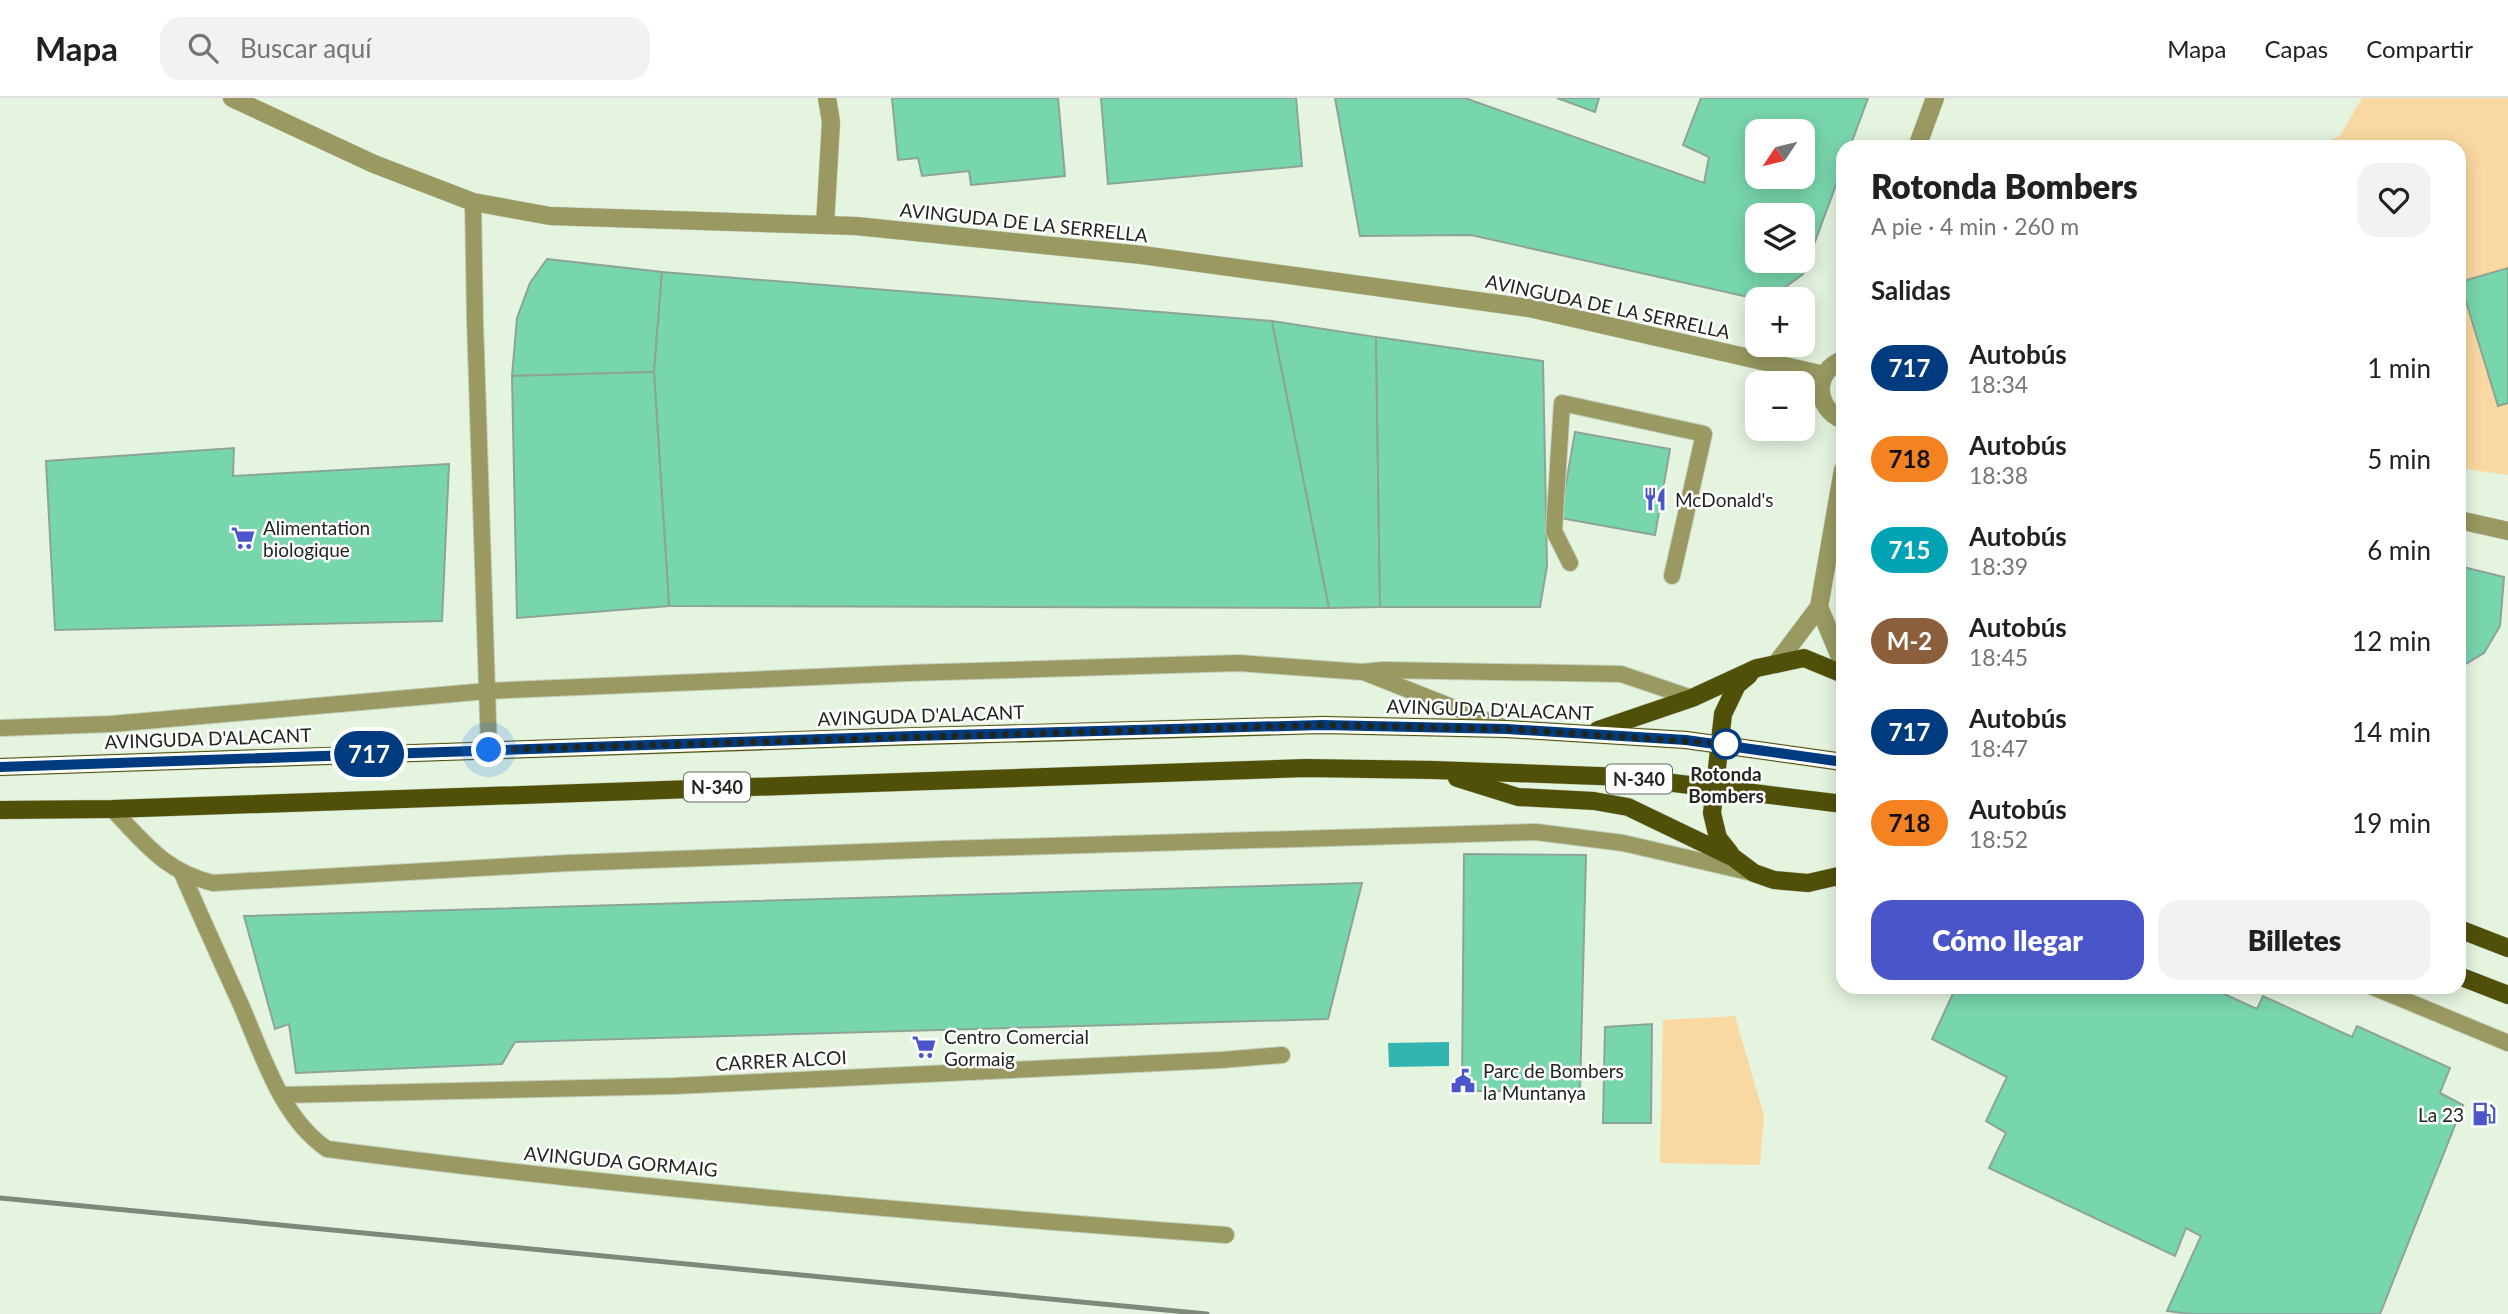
<!DOCTYPE html>
<html lang="es">
<meta charset="utf-8">
<style>
:root{--surface:#fff;--page:#f2f2f2;--text:#202124;--muted:#757577;--line:#e0e0e0;--accent:#4b55ca}
body{margin:0;font-family:Lato,sans-serif;background:var(--page);color:var(--text);height:100vh;display:flex;flex-direction:column;font-size:26px;white-space:nowrap}
*{box-sizing:border-box;margin:0}
p{font-size:23px;color:var(--muted)}
.icon{flex:none;width:38px;height:38px;fill:none;stroke:currentColor;stroke-width:2;stroke-linecap:round;stroke-linejoin:round}
.map{position:relative;flex:1;overflow:hidden}
.panel{position:absolute;left:1836px;top:42px;width:630px;height:854px;display:flex;flex-direction:column;background:var(--surface);border-radius:21px;box-shadow:0 4px 18px #0003}
.panel>*{flex:none}
.badge{padding:0 14px;border-radius:23px;font-size:24px;line-height:46px}
.needle{width:46px;rotate:235deg}
.controls{position:absolute;left:1745px;top:21px;display:grid;gap:14px}
.controls a{display:grid;place-items:center;width:70px;height:70px;border-radius:14px;background:var(--surface);box-shadow:0 4px 18px #0003;font-size:35px}
.you{position:absolute;width:35px;height:35px;margin:-18px;border:5px solid #fff;border-radius:50%;background:#1a73e8;box-shadow:0 0 0 10px #1a73e833}
.map>.badge{position:absolute;translate:-50% -50%;box-shadow:0 0 0 4px #fff}
h2{padding:0 35px;font-size:26px;line-height:63px}
.round{display:grid;place-items:center;flex:none;width:74px;height:74px;border-radius:21px;background:var(--page)}
.head{display:flex;align-items:center;justify-content:space-between;height:119px;padding:0 35px}
h1{font-size:33px;font-weight:800;line-height:52px}
.primary-button{display:flex;gap:14px;margin-top:auto;padding:14px 35px}
.primary-button a{flex:1;height:80px;border-radius:21px;background:var(--accent);color:#fff;font-size:28px;font-weight:800;line-height:80px;text-align:center}
.primary-button a+a{background:var(--page);color:var(--text)}
ul{padding:0;list-style:none}
li{display:flex;align-items:center;gap:21px;height:91px;padding:0 35px}
li div{flex:1}
li b{display:block;font-size:26px}
li em{font-style:normal}
li .badge{min-width:77px;font-weight:700;text-align:center}
header{display:flex;align-items:center;gap:42px;box-sizing:border-box;height:98px;padding:0 35px;background:var(--surface);border-bottom:2px solid var(--line)}
header strong{font-size:33px}
nav{display:flex;gap:38px;margin-inline-start:auto;font-size:24px}
.search{width:490px;height:63px;background:var(--page);display:flex;align-items:center;gap:18px;box-sizing:border-box;padding:0 24px;border-radius:21px;color:var(--muted);font-size:26px}
.map>svg:first-child{display:block}
.green{fill:#f9d9a1}
.water{fill:#32b4b0}
.building{fill:#78d6ad;stroke:#8ca498;stroke-width:2;fill-rule:evenodd}
.lines{fill:none;stroke-linecap:round;stroke-linejoin:round}
.service-casing{stroke:#c2cfbc;stroke-width:18}
.minor-casing{stroke:#c2cfbc;stroke-width:19}
.tertiary-casing{stroke:#c2cfbc;stroke-width:19}
.primary-casing{stroke:#c2cfbc;stroke-width:19}
.service{stroke:#999961;stroke-width:16}
.minor{stroke:#999961;stroke-width:18}
.tertiary{stroke:#999961;stroke-width:18}
.primary{stroke:#515009;stroke-width:18}
.rail{stroke:#7f887a;stroke-width:5}
.line-casing{stroke:#fff;stroke-width:16}
.line{stroke:#003b80;stroke-width:10}
.walk{stroke:#21261e;stroke-width:7;stroke-dasharray:0 12.6}
.stop-dot{fill:#fff;stroke:#003b80;stroke-width:3.5}
.labels{text-anchor:middle;dominant-baseline:central;stroke-width:5;stroke-linejoin:round;paint-order:stroke}
.shield{fill:#fff;stroke:#646762;stroke-width:2}
.shield-label{font-size:18px;font-weight:bold;fill:#21261e}
.street-label{font-size:19px;fill:#21261e;stroke:#fff}
.poi-label{font-size:19px;fill:#21261e;stroke:#fff;text-anchor:start}
.stop-label{font-size:19px;font-weight:bold;fill:#21261e;stroke:#fff}
</style>
<header>
<strong>Mapa</strong>
<div class="search"><svg class="icon" aria-label="search" viewBox="0 0 24 24"><circle cx="10" cy="10" r="6"/><path d="M15 15l6 6"/></svg>Buscar aquí</div>
<nav><a>Mapa</a><a>Capas</a><a>Compartir</a></nav>
</header>
<div class="map">
<svg width="2508" height="1216" viewBox="0 0 2508 1216">
<rect width="100%" height="100%" fill="#e5f4df"/>
<g class="green">
<path d="M2362,0H2508V377L2459,370V49H2312L2340,38Z"/>
<path d="M1735,918L1764,1018L1760,1067L1660,1065L1663,922Z"/>
</g>
<path class="water" d="M1449,944V968L1389,969L1388,945Z"/>
<g class="building">
<path d="M892,0H1058L1065,78L971,87L969,73L922,78L918,60L898,62Z"/>
<path d="M1101,0H1296L1302,68L1108,86Z"/>
<path d="M1335,0H1465L1704,85L1709,59L1683,47L1701,0H1868L1850,49H1843V68L1803,176L1769,201H1757L1471,137L1360,138ZM1757,33H1802V79H1757ZM1757,117H1802V163H1757Z"/>
<path d="M1557,0H1599L1595,14Z"/>
<path d="M547,161L662,174L654,274L512,278L517,220L530,185Z"/>
<path d="M2508,170V305L2498,308L2460,184Z"/>
<path d="M662,174L1272,223L1329,510L669,508L654,274Z"/>
<path d="M1272,223L1376,239L1380,509L1329,510Z"/>
<path d="M1376,239L1543,263L1547,468L1540,509H1380Z"/>
<path d="M654,274L669,508L517,520L512,278Z"/>
<path d="M1575,334L1670,351L1655,437L1560,420Z"/>
<path d="M234,350L233,378L449,366L442,523L55,532L46,363Z"/>
<path d="M2459,468L2504,479L2500,528L2484,555L2459,570Z"/>
<path d="M1464,756L1586,757L1580,993H1462Z"/>
<path d="M1362,785L1328,921L515,944L502,966L296,975L289,926L275,931L244,818Z"/>
<path d="M1956,889H2209L2257,911L2263,898L2352,939L2357,928L2450,970L2440,995L2463,1007L2380,1216H2190L2167,1213L2201,1138L2186,1130L2175,1158L1989,1070L2006,1035L1986,1023L2007,979L1932,941Z"/>
<path d="M1652,926L1651,1025H1603L1605,929Z"/>
</g>
<g class="lines">
<g class="service-casing">
<g id="service">
<path d="M473,104L475,223L489,652"/>
<path d="M1570,465L1554,433L1562,305L1704,336L1672,478"/>
<path d="M1366,575L1505,630"/>
<path d="M0,630L111,626L487,593L908,575L1239,565L1362,574L1383,572L1621,576L1692,600"/>
<path d="M112,711C145,745 164,773 213,785L568,765L944,751L1536,734L1623,745L1753,775"/>
<path d="M182,775C201,819 221,863 241,907C262,955 281,1020 327,1051C625,1090 926,1115 1226,1137"/>
<path d="M2373,889L2508,945"/>
<path d="M281,997L674,988L1221,962L1282,957"/>
</g>
</g>
<g class="minor-casing">
<g id="minor">
<path d="M232,0L374,66L473,104L550,118L856,128L1142,157L1529,210L1824,277"/>
<path d="M825,127L831,24L827,0"/>
<path d="M2459,422L2508,433"/>
</g>
</g>
<g class="tertiary-casing">
<g id="tertiary">
<path d="M1917,49L1935,0"/>
<path d="M1843,262C1813,273 1814,310 1843,322"/>
<path d="M1819,509L1843,566"/>
<path d="M1776,566L1819,509L1843,372"/>
</g>
</g>
<g class="primary-casing">
<g id="primary">
<path d="M1598,632L1692,600L1757,570L1804,560L1843,576"/>
<path d="M0,669L886,639L1322,627L1507,631L1686,642L1843,664"/>
<path d="M1457,680L1518,699L1594,703L1628,709L1734,760L1754,775L1774,782L1808,785L1843,777"/>
<path d="M0,712L112,711L1306,670L1434,672L1625,679L1843,706"/>
<path d="M1730,755L1718,740L1712,715L1723,616L1737,587L1749,577"/>
<path d="M2459,831L2508,850"/>
<path d="M2459,878L2508,897"/>
</g>
</g>
<use href="#service" class="service"/>
<use href="#minor" class="minor"/>
<use href="#tertiary" class="tertiary"/>
<use href="#primary" class="primary"/>
<path class="rail" d="M0,1100L1207,1216"/>
</g>
<g class="lines">
<g class="line-casing">
<path id="line" d="M0,669L913,638L1322,627L1507,631L1686,642L1843,664"/>
</g>
<use href="#line" class="line"/>
<path class="walk" d="M489,652L1322,627L1507,631L1726,646"/>
</g>
<defs>
<g id="restaurant-bare" transform="scale(1.89)"><path d="M-5-6h1v4h1v-4h1v4h1v-4h1v5L-1.5 .5V6h-2V.5L-5-1ZM5-6V6H3V1.5H1.5Q1.5-4 5-6Z" fill="#4b55ca" stroke="#fff" stroke-width="2.5" paint-order="stroke"/></g>
<g id="supermarket-bare" transform="scale(1.89)"><path d="M-6-5.5h2.5l.6 2H6L4.5 2H-2.5L-4.4-4H-6ZM-1.5 3.2a1.3 1.3 0 1 0 .1 0ZM3 3.2a1.3 1.3 0 1 0 .1 0Z" fill="#4b55ca" stroke="#fff" stroke-width="2.5" paint-order="stroke"/></g>
<g id="civic-bare" transform="scale(1.89)"><path d="M-.6-6.5H3V-4.5H.6V-3L4-1V1h2V6H-6V1h2V-1L-.6-3ZM-1.2 2.5V6h2.4V2.5Z" fill="#4b55ca" stroke="#fff" stroke-width="2.5" paint-order="stroke"/></g>
<g id="fuel-bare" transform="scale(1.89)"><path d="M-5.5-6h7V0h2V4h1.3V-2.5L3-4.5l.8-.8L6-3V5H2.5V1h-1V6h-7ZM-4.2-4.7v3.2H.2V-4.7Z" fill="#4b55ca" stroke="#fff" stroke-width="2.5" paint-order="stroke"/></g>
</defs>
<g fill-rule="evenodd">
<use href="#restaurant-bare" x="1655" y="401"/>
<use href="#supermarket-bare" x="243" y="440"/>
<use href="#supermarket-bare" x="924" y="949"/>
<use href="#civic-bare" x="1463" y="983"/>
<use href="#fuel-bare" x="2484" y="1016"/>
</g>
<circle class="stop-dot" cx="1726" cy="646" r="14"/>
<g class="labels">
<g class="shield">
<rect x="1606" y="666.5" width="66" height="29" rx="5"/>
<rect x="684" y="674.5" width="66" height="29" rx="5"/>
</g>
<g class="shield-label">
<text x="1639" y="681">N-340</text>
<text x="717" y="689">N-340</text>
</g>
<g class="street-label">
<text transform="translate(1024 124) rotate(6)">AVINGUDA DE LA SERRELLA</text>
<text transform="translate(1608 208) rotate(12)">AVINGUDA DE LA SERRELLA</text>
<text transform="translate(1490 611) rotate(2)">AVINGUDA D'ALACANT</text>
<text transform="translate(921 617) rotate(-2)">AVINGUDA D'ALACANT</text>
<text transform="translate(208 640) rotate(-2)">AVINGUDA D'ALACANT</text>
<text transform="translate(781 962) rotate(-3)">CARRER ALCOI</text>
<text transform="translate(621 1063) rotate(5)">AVINGUDA GORMAIG</text>
</g>
<g class="poi-label">
<text x="1675" y="401">McDonald's</text>
<text x="263" y="429">Alimentation<tspan x="263" dy="22">biologique</tspan></text>
<text x="944" y="938">Centro Comercial<tspan x="944" dy="22">Gormaig</tspan></text>
<text x="1483" y="972">Parc de Bombers<tspan x="1483" dy="22">la Muntanya</tspan></text>
<text x="2464" y="1016" text-anchor="end">La 23</text>
</g>
<g class="stop-label">
<text x="1726" y="675">Rotonda<tspan x="1726" dy="22">Bombers</tspan></text>
</g>
</g>
</svg>
<div class="controls">
<a><svg class="needle" viewBox="-14 -14 28 28"><path d="M0-13l5 13h-10z" fill="#e53935"/><path d="M0 13l5-13h-10z" fill="#757577"/></svg></a>
<a><svg class="icon" aria-label="layers" viewBox="0 0 24 24"><path d="M12 4l9 5-9 5-9-5zM3 14l9 5 9-5"/></svg></a>
<a>+</a>
<a>−</a>
</div>
<div class="you" style="left:489px;top:652px"></div>
<b class="badge" style="left:369px;top:656px;background:#003b80;color:#fff">717</b>
<section class="panel">
<div class="head"><div><h1>Rotonda Bombers</h1><p>A pie · 4 min · 260 m</p></div><a class="round"><svg class="icon" aria-label="heart" viewBox="0 0 24 24"><path d="M12 20l-8-8c-3-5 5-10 8-4 3-6 11-1 8 4z"/></svg></a></div>
<h2>Salidas</h2>
<ul>
<li><span class="badge" style="background:#003b80;color:#fff">717</span><div><b>Autobús</b><p>18:34</p></div><em>1 min</em></li>
<li><span class="badge" style="background:#f58220;color:#111">718</span><div><b>Autobús</b><p>18:38</p></div><em>5 min</em></li>
<li><span class="badge" style="background:#00a3b4;color:#fff">715</span><div><b>Autobús</b><p>18:39</p></div><em>6 min</em></li>
<li><span class="badge" style="background:#8b5e3c;color:#fff">M-2</span><div><b>Autobús</b><p>18:45</p></div><em>12 min</em></li>
<li><span class="badge" style="background:#003b80;color:#fff">717</span><div><b>Autobús</b><p>18:47</p></div><em>14 min</em></li>
<li><span class="badge" style="background:#f58220;color:#111">718</span><div><b>Autobús</b><p>18:52</p></div><em>19 min</em></li>
</ul>
<div class="primary-button"><a>Cómo llegar</a><a>Billetes</a></div>
</section>
</div>
